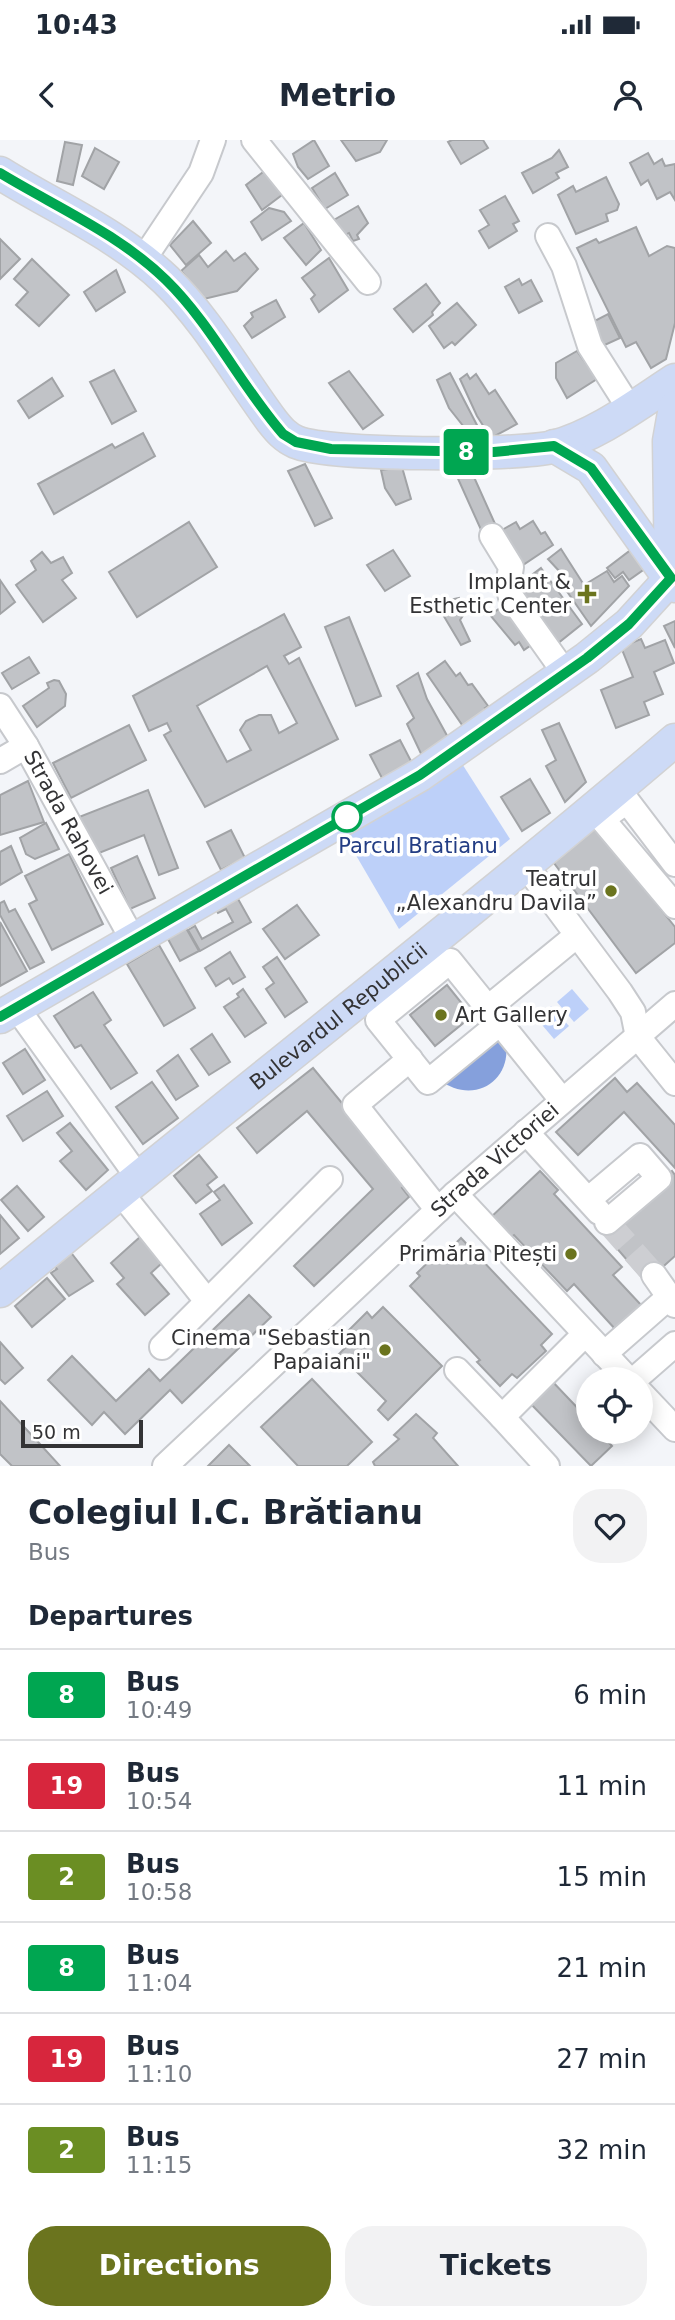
<!DOCTYPE html>
<meta charset="utf-8">
<style>
:root{--surface:#fff;--page:#f2f2f3;--text:#1f2937;--muted:#747a83;--line:#e0e1e3;--accent:#6b741e}
body{margin:0;font-family:"DejaVu Sans",sans-serif;background:var(--page);color:var(--text);height:100vh;display:flex;flex-direction:column;font-size:26px;white-space:nowrap}
*{box-sizing:border-box;margin:0}
p{font-size:23px;color:var(--muted)}
.icon{flex:none;width:38px;height:38px;fill:none;stroke:currentColor;stroke-width:2;stroke-linecap:round;stroke-linejoin:round}
.map{position:relative;height:1326px;overflow:hidden}
.sheet{display:flex;flex-direction:column;background:var(--surface);flex:1}
.sheet>*{flex:none}
.badge{padding:0 14px;border-radius:5px;font-size:24px;line-height:46px}
.buttons{position:absolute;left:576px;top:1227px;display:grid;gap:14px}
.buttons a{display:grid;place-items:center;width:77px;height:77px;border-radius:50%;background:var(--surface);box-shadow:0 4px 18px #0003;font-size:35px}
.scale{position:absolute;left:21px;bottom:18px;width:122px;box-sizing:border-box;padding-left:7px;border:4px solid #333335;border-top:0;font-size:19px;line-height:24px;white-space:nowrap;color:#333335;-webkit-text-stroke:5px #fff;paint-order:stroke}
.map>.badge{position:absolute;translate:-50% -50%;box-shadow:0 0 0 4px #fff}
h2{padding:0 28px;font-size:26px;line-height:63px}
.round{display:grid;place-items:center;flex:none;width:74px;height:74px;border-radius:28px;background:var(--page)}
.headline{display:flex;align-items:center;justify-content:space-between;height:119px;padding:0 28px}
h1{font-size:33px;font-weight:700;line-height:52px}
.button{display:flex;gap:14px;margin-top:auto;padding:14px 28px}
.button a{flex:1;height:80px;border-radius:28px;background:var(--accent);color:#fff;font-size:28px;font-weight:700;line-height:80px;text-align:center}
.button a+a{background:var(--page);color:var(--text)}
ul{padding:0;list-style:none}
li{display:flex;align-items:center;gap:21px;height:91px;padding:0 28px;border-top:2px solid var(--line)}
li div{flex:1}
li b{display:block;font-size:26px}
li em{font-style:normal}
li .badge{min-width:77px;font-weight:700;text-align:center}
.status{display:flex;justify-content:space-between;align-items:center;height:49px;padding:0 35px;background:var(--surface);direction:ltr}
.status svg{height:19px;fill:currentColor}
header{display:flex;justify-content:space-between;align-items:center;height:91px;padding:0 28px;background:var(--surface);font-size:32px;font-weight:700}
.map>svg:first-child{display:block}
.green{fill:#bdd0f9}
.water{fill:#85a0dc}
.building{fill:#c1c3c7;stroke:#a1a3a6;stroke-width:2;fill-rule:evenodd}
.lines{fill:none;stroke-linecap:round;stroke-linejoin:round}
.minor-tunnel{stroke:#cdced2;stroke-width:24;stroke-dasharray:24 12;stroke-linecap:butt}
.minor-casing{stroke:#c7c9cd;stroke-width:28}
.major-casing{stroke:#d2d2d3;stroke-width:35}
.minor{stroke:#fff;stroke-width:24}
.major{stroke:#cddaf6;stroke-width:32}
.line-casing{stroke:#fff;stroke-width:16}
.line{stroke:#00a651;stroke-width:10}
.poi-dot{fill:#6b741e;stroke:#fff;stroke-width:2.5}
.stop-dot{fill:#fff;stroke:#00a651;stroke-width:3.5}
.labels{text-anchor:middle;dominant-baseline:central;stroke-width:7;stroke-linejoin:round;paint-order:stroke}
.poi-label{font-size:21px;fill:#333335;stroke:#fff;text-anchor:end}
.street-label{font-size:21px;fill:#333335;stroke:#fff}
.park-label{font-size:21px;fill:#233d84;stroke:#fff}
</style>
<div class="status"><b>10:43</b><svg viewBox="0 0 49 12"><path d="M0 12V9h3v3zM5 12V6h3v6zM10 12V3h3v9zM15 12V0h3v12zM26 1h20v11H26zM47 4h2v5h-2z"/></svg></div>
<header><svg class="icon" aria-label="back" viewBox="0 0 24 24"><path d="M15 5l-7 7 7 7"/></svg>Metrio<svg class="icon" aria-label="person" viewBox="0 0 24 24"><circle cx="12" cy="8" r="4"/><path d="M4 21q1-7 8-7t8 7"/></svg></header>
<div class="map">
<svg width="675" height="1326" viewBox="0 0 675 1326">
<rect width="100%" height="100%" fill="#f3f5f9"/>
<g class="green">
<path d="M459,619L510,699L399,789L343,693Z"/>
<path d="M572,849L589,869L574,882L557,862Z"/>
<path d="M551,866L569,886L554,899L537,879Z"/>
</g>
<path class="water" d="M501,888C522,933 478,970 438,939Z"/>
<g class="building">
<path d="M314,0L329,26L308,39L298,27L293,14Z"/>
<path d="M341,0H387L380,12L356,21Z"/>
<path d="M452,0H483L488,8L461,24L448,2Z"/>
<path d="M65,2L82,5L73,45L57,41Z"/>
<path d="M95,8L119,22L104,49L82,36Z"/>
<path d="M559,10L568,27L556,33L559,38L533,53L522,33L552,18Z"/>
<path d="M648,13L654,24L662,19L665,26L675,24V60L670,52L657,59L648,40L641,45L630,23Z"/>
<path d="M267,29L282,55L262,70L246,45Z"/>
<path d="M335,33L348,55L325,69L312,48Z"/>
<path d="M606,37L619,64L617,70L606,74L608,81L576,94L558,55L573,46L576,52Z"/>
<path d="M505,56L519,81L513,84L517,91L489,108L479,91L489,85L480,70Z"/>
<path d="M358,66L368,83L357,95L359,99L353,101L349,93L341,97L332,81Z"/>
<path d="M269,68L284,72L291,81L262,100L251,82Z"/>
<path d="M193,81L211,103L186,125L170,105Z"/>
<path d="M304,83L321,110L306,125L284,98Z"/>
<path d="M636,87L649,116L667,106L675,108V183L666,219L651,228L636,202L626,207L577,108L596,99L599,103Z"/>
<path d="M0,99L20,119L0,139Z"/>
<path d="M226,111L234,121L245,113L258,129L237,151L204,159L181,131L199,115L208,127Z"/>
<path d="M329,118L348,150L319,172L311,159L315,155L302,138Z"/>
<path d="M32,119L69,155L39,186L16,165L28,152L14,139Z"/>
<path d="M116,130L125,152L96,171L84,152Z"/>
<path d="M519,139L522,145L531,140L542,161L519,173L505,147Z"/>
<path d="M426,144L440,163L432,172L433,175L413,192L394,169Z"/>
<path d="M276,160L285,177L252,198L244,186L253,177L251,173Z"/>
<path d="M457,163L476,185L455,205L452,202L444,208L429,186Z"/>
<path d="M608,174L620,198L596,209L585,186Z"/>
<path d="M577,211L597,239L567,258L556,238V223Z"/>
<path d="M114,230L136,271L112,284L90,242Z"/>
<path d="M349,231L383,275L363,289L329,243Z"/>
<path d="M450,233L480,291L468,292L449,268L437,240Z"/>
<path d="M467,234L470,239L476,234L489,254L495,250L517,284L491,298L477,276L460,239Z"/>
<path d="M52,238L63,256L29,278L18,261Z"/>
<path d="M143,293L155,316L54,374L38,344L112,304L115,308Z"/>
<path d="M305,324L332,378L315,386L288,331Z"/>
<path d="M469,326L496,386L482,392L455,332Z"/>
<path d="M402,327L411,359L396,365L385,348L381,330Z"/>
<path d="M533,381L541,394L545,392L553,405L523,425L502,390L516,382L520,389Z"/>
<path d="M189,382L217,427L137,477L109,432Z"/>
<path d="M561,409L584,445L607,431L614,442L622,436L629,446L591,486L557,437L561,433L548,419Z"/>
<path d="M632,409L646,428L629,440L623,432L615,438L607,428Z"/>
<path d="M393,410L410,436L385,451L367,425Z"/>
<path d="M42,412L51,423L63,417L72,433L62,440L76,458L43,482L16,445L36,430L31,421Z"/>
<path d="M541,428L582,484L557,504L516,447Z"/>
<path d="M0,440L15,462L0,474Z"/>
<path d="M459,458L464,474L460,480L470,501L461,505L436,463Z"/>
<path d="M509,462L537,501L524,510L519,502L515,505L490,475Z"/>
<path d="M284,474L301,507L284,516L289,524L299,518L338,599L205,667L164,595L171,591L167,583L149,591L133,556ZM267,526L297,583L279,593L271,575H259L246,581L240,590L251,610L227,622L197,566Z"/>
<path d="M349,477L381,556L356,566L325,487Z"/>
<path d="M675,481V508L664,486Z"/>
<path d="M641,499L645,508L665,500L674,523L654,532L663,554L644,562L649,575L616,588L601,550L633,537L621,507Z"/>
<path d="M29,517L39,533L12,549L2,533Z"/>
<path d="M445,521L456,536L460,533L468,545L472,544L488,566L485,568L491,575L467,592L427,534Z"/>
<path d="M418,533L427,559L450,601L424,620L407,584L414,578L397,546Z"/>
<path d="M54,540L59,541L66,554L65,566L37,587L23,566L49,548L47,543Z"/>
<path d="M559,583L586,642L565,662L546,626L556,620L542,590Z"/>
<path d="M129,585L146,620L71,658L53,623Z"/>
<path d="M400,600L413,625L383,640L370,615Z"/>
<path d="M530,639L550,673L522,691L501,657Z"/>
<path d="M28,641L44,682L0,695V655Z"/>
<path d="M148,650L178,728L159,735L144,695L94,715L79,677Z"/>
<path d="M46,683L59,709L35,719L26,714L20,698Z"/>
<path d="M593,684L675,787V803L636,833L548,715Z"/>
<path d="M231,690L245,718L221,730L207,702Z"/>
<path d="M11,706L22,732L0,745V712Z"/>
<path d="M69,714L103,784L52,810L29,764L37,760L25,736Z"/>
<path d="M137,716L155,758L130,769L111,728Z"/>
<path d="M233,750L251,782L200,811L188,790L195,786L202,799L233,782L226,769L218,773L212,762Z"/>
<path d="M4,761L9,772L15,769L44,822L30,829L0,775V763Z"/>
<path d="M297,765L319,795L285,819L263,789Z"/>
<path d="M0,782L27,831L0,846Z"/>
<path d="M186,788L199,811L180,821L168,799Z"/>
<path d="M159,805L195,868L164,886L127,824Z"/>
<path d="M230,812L245,837L233,844L229,838L216,846L205,828Z"/>
<path d="M277,817L307,862L285,877L266,849L274,843L263,827Z"/>
<path d="M447,845L472,876L435,906L410,875Z"/>
<path d="M243,849L266,883L245,897L224,867L239,857L237,854Z"/>
<path d="M93,852L111,880L104,885L137,933L111,949L81,905L75,908L54,876Z"/>
<path d="M212,894L230,922L209,935L191,909Z"/>
<path d="M25,909L45,940L23,954L3,923Z"/>
<path d="M178,915L198,946L176,960L157,931Z"/>
<path d="M313,928L408,1043L402,1048L409,1057L314,1146L294,1126L373,1049L307,971L257,1013L237,988Z"/>
<path d="M615,938L627,952L637,943L675,985V1028L624,972L578,1015L556,992Z"/>
<path d="M152,942L178,978L143,1004L116,967Z"/>
<path d="M47,951L63,976L23,1001L7,976Z"/>
<path d="M70,983L108,1030L86,1050L60,1021L72,1011L57,993Z"/>
<path d="M199,1015L217,1037L207,1045L212,1051L196,1063L174,1036Z"/>
<path d="M540,1031L558,1050L554,1054L622,1127L613,1135L642,1166L616,1190L574,1144L567,1151L514,1095L508,1100L489,1079Z"/>
<path d="M672,1031L675,1035V1116L646,1142L602,1091Z"/>
<path d="M224,1045L252,1083L222,1105L200,1074L220,1060L214,1052Z"/>
<path d="M17,1046L44,1077L28,1091L1,1060Z"/>
<path d="M0,1075L19,1098L0,1114Z"/>
<path d="M140,1097L162,1123L151,1133L169,1154L145,1175L117,1144L124,1138L111,1123Z"/>
<path d="M461,1098L552,1194L541,1205L546,1211L517,1238L512,1234L500,1246L477,1222L480,1220L410,1146L420,1136L417,1133L442,1109L446,1113Z"/>
<path d="M69,1110L93,1141L69,1156L51,1133L57,1129L52,1123Z"/>
<path d="M47,1138L65,1159L32,1187L15,1166Z"/>
<path d="M249,1155L271,1177L182,1263L170,1250L125,1294L104,1272L92,1285L48,1240L72,1216L116,1261L149,1229L160,1241Z"/>
<path d="M383,1167L442,1226L388,1280L378,1270L386,1261L339,1214L347,1206L340,1199L367,1172L372,1178Z"/>
<path d="M0,1202L23,1228L5,1244L0,1239Z"/>
<path d="M312,1239L372,1302L347,1326H298L261,1287Z"/>
<path d="M550,1239L588,1279V1292H599L612,1306L591,1326L527,1260Z"/>
<path d="M0,1261L39,1303L60,1326H12L0,1314Z"/>
<path d="M416,1274L437,1293L433,1298L458,1326H375L373,1322L399,1299L394,1295Z"/>
<path d="M229,1305L250,1326H208Z"/>
</g>
<g class="lines">
<path class="minor-tunnel" d="M610,1085L654,1135"/>
<g class="minor-casing">
<g id="minor">
<path d="M254,0L368,142"/>
<path d="M548,96L564,126L590,206L630,269"/>
<path d="M143,120L201,33L213,0"/>
<path d="M492,396L511,427L508,446L511,457L565,533"/>
<path id="s1" d="M0,566L26,606L133,800"/>
<path d="M0,621L26,606"/>
<path d="M675,724L627,661L602,679L675,766"/>
<path d="M526,726L620,852L633,872L638,897L675,943"/>
<path d="M16,867L138,1037"/>
<path d="M488,868L576,796"/>
<path d="M500,883L428,942L378,880L450,821L562,960"/>
<path d="M410,919L355,965L438,1070"/>
<path d="M526,992L599,1072"/>
<path d="M120,1052L207,1161"/>
<path d="M455,1054L628,1239"/>
<path d="M589,1059L640,1016L659,1038L607,1082"/>
<path d="M654,1135L675,1165"/>
<path d="M162,1207L330,1039"/>
<path d="M604,1214L669,1157"/>
<path d="M457,1230L502,1277"/>
<path d="M635,1239L675,1204"/>
<path d="M640,1252L675,1289"/>
<path id="s2" d="M165,1326L455,1054L675,864"/>
<path d="M547,1326L502,1277L585,1194"/>
</g>
</g>
<g class="major-casing">
<g id="major">
<path d="M0,33C56,68 118,94 166,140C207,180 238,235 272,281C279,290 285,297 296,302C330,316 514,316 553,307C596,296 638,264 675,240"/>
<path d="M554,306L591,328L675,446"/>
<path d="M671,438L669,301L675,267"/>
<path d="M0,877L420,635L587,518L629,484L671,438"/>
<path id="s3" d="M0,1151C224,965 454,789 675,600"/>
</g>
</g>
<use href="#minor" class="minor"/>
<use href="#major" class="major"/>
</g>
<g class="lines">
<g class="line-casing">
<path id="line" d="M0,33C56,67 119,94 166,140C212,185 241,246 283,294L296,302L331,309L494,312L554,306L591,328L671,438L629,484L587,518L420,635L0,877"/>
</g>
<use href="#line" class="line"/>
</g>
<g class="poi-dot">
<path d="M583.5 443.5h7v7h7v7h-7v7h-7v-7h-7v-7h7z"/>
<circle cx="611" cy="751" r="7"/>
<circle cx="441" cy="875" r="7"/>
<circle cx="571" cy="1114" r="7"/>
<circle cx="385" cy="1210" r="7"/>
</g>
<circle class="stop-dot" cx="347" cy="677" r="14"/>
<g class="labels">
<g class="poi-label">
<text x="571" y="442">Implant &amp;<tspan x="571" dy="24">Esthetic Center</tspan></text>
<text x="597" y="739">Teatrul<tspan x="597" dy="24">„Alexandru Davila”</tspan></text>
<text x="455" y="875" text-anchor="start">Art Gallery</text>
<text x="557" y="1114">Primăria Pitești</text>
<text x="371" y="1198">Cinema "Sebastian<tspan x="371" dy="24">Papaiani"</tspan></text>
</g>
<g class="street-label">
<text stroke="none"><textPath href="#s1" startOffset="135">Strada Rahovei</textPath></text>
<text stroke="none"><textPath href="#s3" startOffset="436">Bulevardul Republicii</textPath></text>
<text stroke="none"><textPath href="#s2" startOffset="450">Strada Victoriei</textPath></text>
</g>
<g class="park-label">
<text x="418" y="706">Parcul Bratianu</text>
</g>
</g>
</svg>
<div class="buttons">
<a><svg class="icon" aria-label="locate" viewBox="0 0 24 24"><circle cx="12" cy="12" r="6"/><path d="M12 2v4M12 18v4M2 12h4M18 12h4"/></svg></a>
</div>
<div class="scale">50 m</div>
<b class="badge" style="left:466px;top:312px;background:#00a651;color:#fff">8</b>
</div>
<section class="sheet">
<div class="headline"><div><h1>Colegiul I.C. Brătianu</h1><p>Bus</p></div><a class="round"><svg class="icon" aria-label="heart" viewBox="0 0 24 24"><path d="M12 20l-8-8c-3-5 5-10 8-4 3-6 11-1 8 4z"/></svg></a></div>
<h2>Departures</h2>
<ul>
<li><span class="badge" style="background:#00a651;color:#fff">8</span><div><b>Bus</b><p>10:49</p></div><em>6 min</em></li>
<li><span class="badge" style="background:#d7263d;color:#fff">19</span><div><b>Bus</b><p>10:54</p></div><em>11 min</em></li>
<li><span class="badge" style="background:#6b8e23;color:#fff">2</span><div><b>Bus</b><p>10:58</p></div><em>15 min</em></li>
<li><span class="badge" style="background:#00a651;color:#fff">8</span><div><b>Bus</b><p>11:04</p></div><em>21 min</em></li>
<li><span class="badge" style="background:#d7263d;color:#fff">19</span><div><b>Bus</b><p>11:10</p></div><em>27 min</em></li>
<li><span class="badge" style="background:#6b8e23;color:#fff">2</span><div><b>Bus</b><p>11:15</p></div><em>32 min</em></li>
</ul>
<div class="button"><a>Directions</a><a>Tickets</a></div>
</section>
